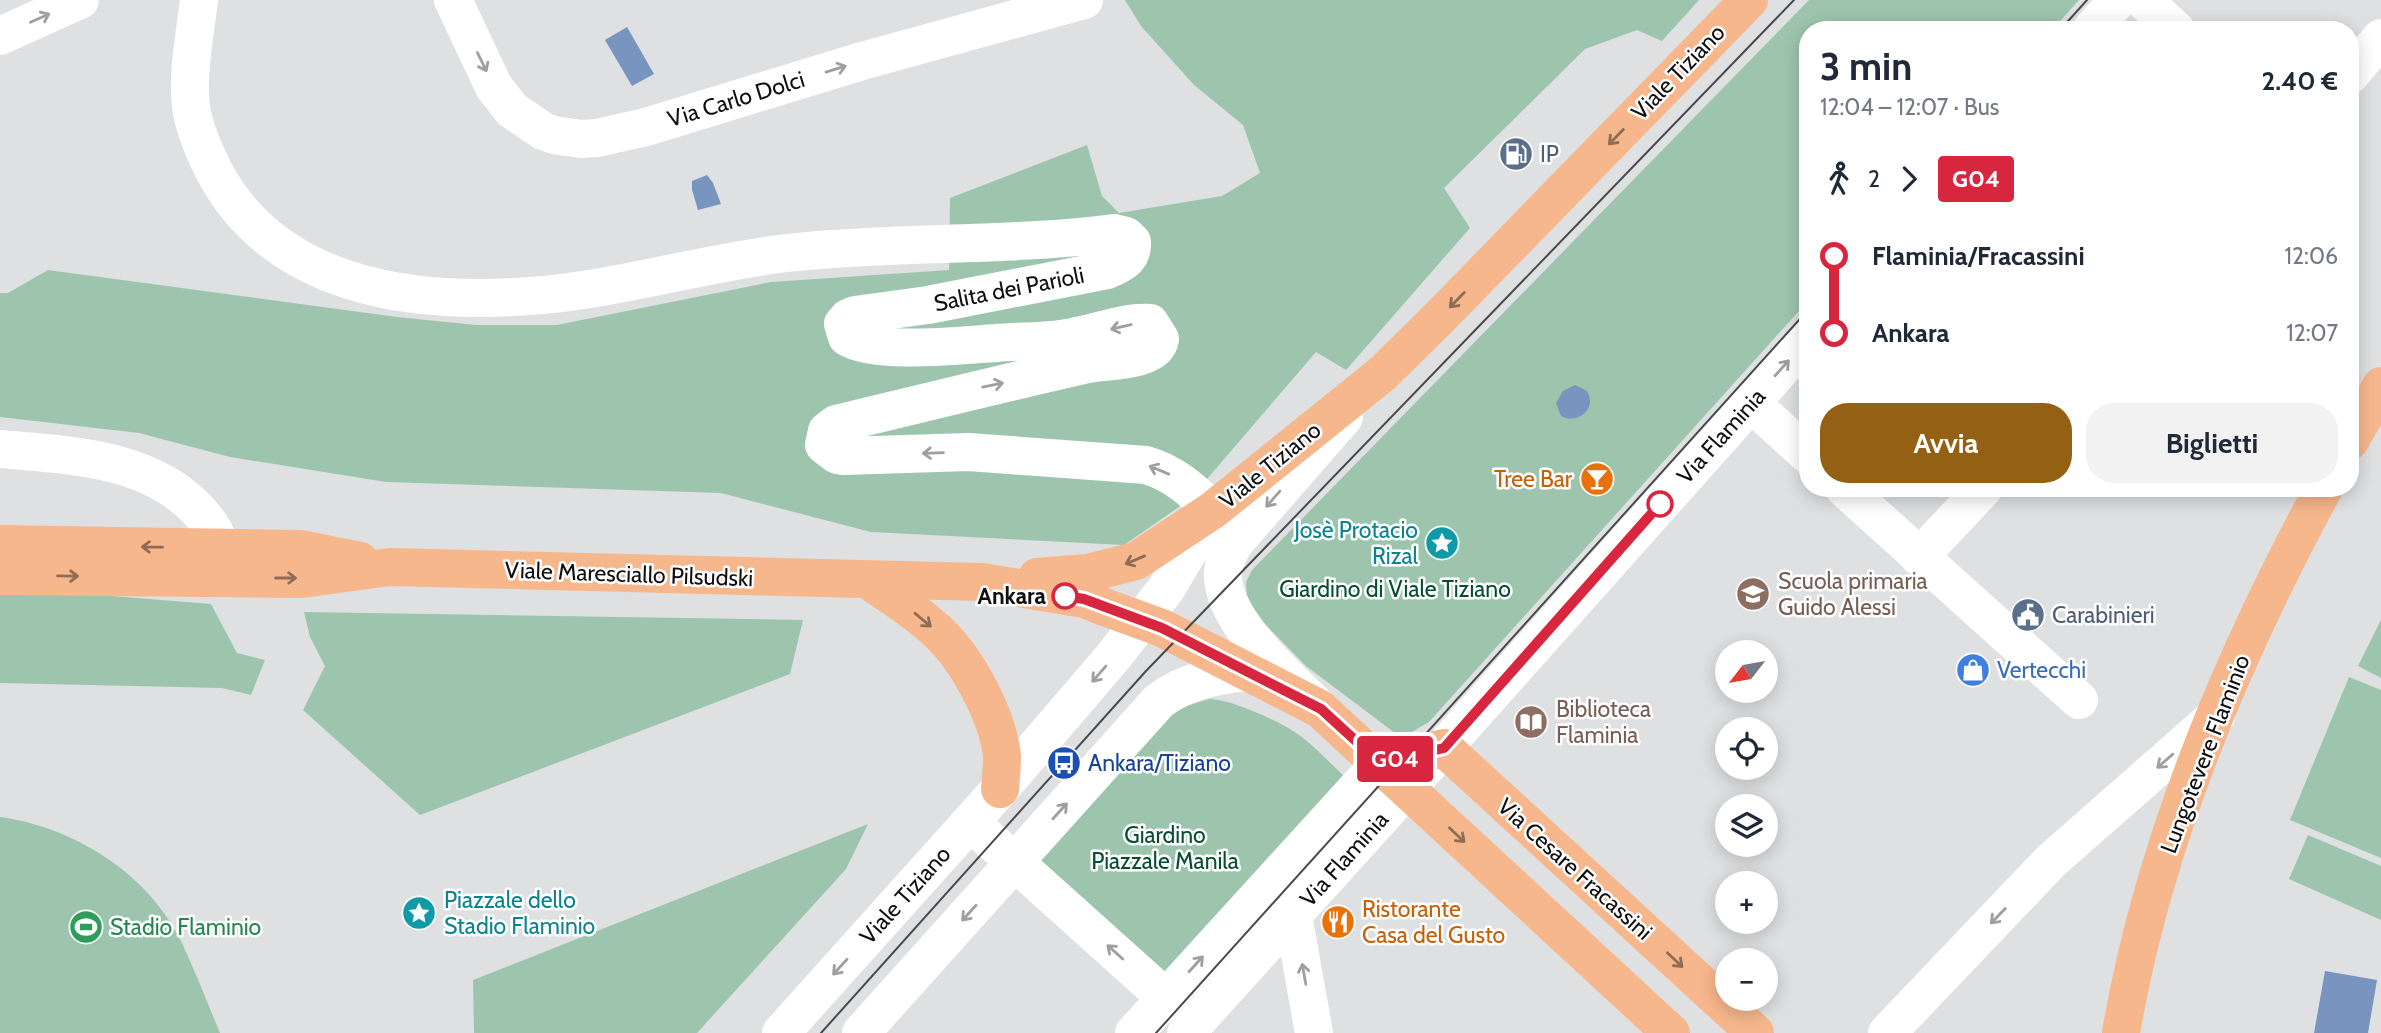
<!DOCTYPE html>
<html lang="it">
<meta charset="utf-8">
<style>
:root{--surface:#fff;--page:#f2f2f3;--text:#1f2937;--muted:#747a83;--accent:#946114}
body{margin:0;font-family:Cabin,sans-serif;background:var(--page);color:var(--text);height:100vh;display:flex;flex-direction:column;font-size:26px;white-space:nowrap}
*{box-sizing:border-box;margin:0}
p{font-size:23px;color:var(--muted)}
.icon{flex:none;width:38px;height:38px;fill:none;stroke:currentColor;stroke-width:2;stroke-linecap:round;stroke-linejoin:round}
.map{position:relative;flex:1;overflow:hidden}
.side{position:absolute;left:1799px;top:21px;width:560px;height:476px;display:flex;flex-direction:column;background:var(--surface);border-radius:28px;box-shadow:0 4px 18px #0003}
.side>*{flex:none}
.badge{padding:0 14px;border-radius:5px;font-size:24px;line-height:46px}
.needle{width:46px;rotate:239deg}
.fabs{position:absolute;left:1715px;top:640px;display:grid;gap:14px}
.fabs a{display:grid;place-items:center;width:63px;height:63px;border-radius:50%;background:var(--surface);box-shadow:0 4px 18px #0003;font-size:35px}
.map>.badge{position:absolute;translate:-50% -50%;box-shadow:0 0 0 4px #fff}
.legs{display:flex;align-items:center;gap:10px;height:77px;padding:0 21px;font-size:23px}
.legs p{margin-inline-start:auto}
.overview{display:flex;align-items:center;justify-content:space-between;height:119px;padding:0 21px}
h1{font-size:38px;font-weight:700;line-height:52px}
.primary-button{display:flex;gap:14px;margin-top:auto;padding:14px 21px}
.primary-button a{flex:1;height:80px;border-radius:28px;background:var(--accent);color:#fff;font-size:28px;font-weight:700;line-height:80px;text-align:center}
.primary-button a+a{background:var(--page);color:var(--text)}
ul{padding:0 21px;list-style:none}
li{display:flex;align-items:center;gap:24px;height:77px;font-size:26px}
li i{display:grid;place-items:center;width:10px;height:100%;margin:0 9px;background:currentColor}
li i::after{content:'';width:18px;height:18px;margin:-9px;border:5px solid;border-radius:50%;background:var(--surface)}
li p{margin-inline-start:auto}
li:first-child i{background:linear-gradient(#0000 50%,currentColor 0)}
li:last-child i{background:linear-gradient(currentColor 50%,#0000 0)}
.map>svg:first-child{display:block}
.green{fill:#9dc5ae}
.water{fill:#7795bf}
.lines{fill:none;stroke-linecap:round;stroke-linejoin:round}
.minor{stroke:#fff;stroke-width:38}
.major{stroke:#f7b78c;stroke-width:38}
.tram{stroke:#494a4b;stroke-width:2}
.oneway{stroke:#9f9fa0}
.oneway2{stroke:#8f6c55}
.line-1-casing{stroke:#fff;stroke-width:16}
.line-1{stroke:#d7263d;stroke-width:10}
.stop-1-dot{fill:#fff;stroke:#d7263d;stroke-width:3.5}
.labels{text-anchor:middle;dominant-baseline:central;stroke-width:5;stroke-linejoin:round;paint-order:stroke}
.street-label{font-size:23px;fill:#101011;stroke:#fff}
.service-label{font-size:23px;fill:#4e5e75;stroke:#fff;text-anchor:start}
.food-label{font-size:23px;fill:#c56008;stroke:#fff;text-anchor:end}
.culture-label{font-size:23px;fill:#0d838f;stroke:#fff;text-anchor:end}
.education-label{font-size:23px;fill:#785e54;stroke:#fff;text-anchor:start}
.park-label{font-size:23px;fill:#064d31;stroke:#fff}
.stop-label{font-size:23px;font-weight:bold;fill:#101011;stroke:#fff;text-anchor:end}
.shop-label{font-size:23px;fill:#366cbe;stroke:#fff;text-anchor:start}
.transit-label{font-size:23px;fill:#164399;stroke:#fff;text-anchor:start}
.leisure-label{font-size:23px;fill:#27864d;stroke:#fff;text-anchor:start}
</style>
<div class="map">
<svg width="2381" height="1033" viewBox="0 0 2381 1033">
<rect width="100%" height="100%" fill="#dfe0e1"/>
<g class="green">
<path d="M1125,0H1699L1662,41L1637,30L1585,49L1444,188L1470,228L1346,370L1316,352L1189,500L1124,545L871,532L721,493L386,482L230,457L139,433L0,417V293H8L48,270L397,317L476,325H557L771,282L949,270L950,198L1087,145L1102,196L1119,213L1222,196L1260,173L1243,125L1194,85L1141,26Z"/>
<path d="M1809,0H2079L2052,30H1808V301L1429,722L1410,733H1395L1306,666L1264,623L1247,599L1246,582L1252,570Z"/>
<path d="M0,587L211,604L237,653L265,660L251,695L222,688L0,683Z"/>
<path d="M304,612L803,620L790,674L420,815L303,710L325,666L310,637Z"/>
<path d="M2381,620V678L2358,666Z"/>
<path d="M2349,677L2381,690V858L2290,820Z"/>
<path d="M1209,699C1231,699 1285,723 1303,738C1318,750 1332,765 1346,778L1167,975L1037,857L1172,714L1183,707Z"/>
<path d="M0,817C73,827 146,872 180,939C195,970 207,1002 220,1033H0Z"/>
<path d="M868,824L846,869L697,1033H474L473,980Z"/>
<path d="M2308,835L2381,866V920L2289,879Z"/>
</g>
<g class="water">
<path d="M627,27L654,74L632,86L605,40Z"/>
<path d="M707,175L713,183L721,204L698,210L692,190V181Z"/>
<path d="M1575,385L1587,391C1598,409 1577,425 1561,416L1556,403L1563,391Z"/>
<path d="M2325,971L2377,980L2368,1033H2314Z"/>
</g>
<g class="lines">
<g class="minor">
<path d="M199,0C195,35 187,72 191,107C194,129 204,151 214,171C275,287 411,305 530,296C617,290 701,263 787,253C895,241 1006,247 1114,233L1126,236L1132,242C1133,259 1121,264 1107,270L928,305L855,315L848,318L843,324L847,337C876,355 961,345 996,343C1017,341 1039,342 1060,339C1088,336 1123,321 1150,323L1160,339C1156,362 1108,360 1088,364C1004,383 920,404 836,424L827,431L824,445L837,455L843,456L969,452L1146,465C1174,473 1193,491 1213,510L1166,589L1113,657L1000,789L781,1033"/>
<path d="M453,0L494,87L512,110L543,131L554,135L581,139L597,138L646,127L862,61L1084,0"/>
<path d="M2143,0L2176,30"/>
<path d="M2091,30L2118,0"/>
<path d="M0,36L80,0"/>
<path d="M2350,75L2381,38"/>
<path d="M1750,402L1808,455"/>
<path d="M0,449C67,455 147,457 197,509C206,519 217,532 219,545C221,555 218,567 218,578"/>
<path d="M1844,488L2079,700"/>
<path d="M1919,557L1984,488"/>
<path d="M1315,704C1284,673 1220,619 1223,571C1224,560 1230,550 1236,541L1344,417"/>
<path d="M970,822L1166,998"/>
<path d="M1293,915L1314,1033"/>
<path d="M861,1033L1159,701C1185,681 1215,676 1247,672"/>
<path d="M1134,1033L1380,763"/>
<path d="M1186,1033L1387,811L1808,339"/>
<path d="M1887,1033L2051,861L2216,716"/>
</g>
<g class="major">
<path d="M2350,441L2381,386"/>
<path d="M0,544L300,549L360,561"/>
<path d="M0,576L302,579L390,567L982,582L1084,599L1107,608L1162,628L1320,709L1671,1033"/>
<path d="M1037,577L1088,573L1136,561L1213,510L1382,374L1440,317L1749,0"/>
<path d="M868,580C892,597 917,612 938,632C967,659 998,716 1002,756C1002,767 1001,778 1000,789"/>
<path d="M1380,763L1444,748L1755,1033"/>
<path d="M2121,1033C2153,845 2233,655 2324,488"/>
</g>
<g class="tram">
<path d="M2060,30L2087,0"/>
<path d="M821,1033L1146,671L1794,0"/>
<path d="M1156,1033L1808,310"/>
</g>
</g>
<defs><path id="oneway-shaft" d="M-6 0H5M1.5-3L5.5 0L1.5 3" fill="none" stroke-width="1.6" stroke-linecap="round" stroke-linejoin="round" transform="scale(1.75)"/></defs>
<g class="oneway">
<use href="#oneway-shaft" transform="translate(40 18) rotate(-24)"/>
<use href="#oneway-shaft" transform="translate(482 62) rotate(64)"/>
<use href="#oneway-shaft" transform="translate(836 69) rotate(-17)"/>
<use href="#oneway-shaft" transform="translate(1121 327) rotate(167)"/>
<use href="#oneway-shaft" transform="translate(1782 368) rotate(-48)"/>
<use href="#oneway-shaft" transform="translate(993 385) rotate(-12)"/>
<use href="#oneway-shaft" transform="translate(933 453) rotate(178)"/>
<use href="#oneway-shaft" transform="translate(1159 470) rotate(-157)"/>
<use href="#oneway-shaft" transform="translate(1273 499) rotate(131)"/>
<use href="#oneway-shaft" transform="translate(1099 674) rotate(131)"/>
<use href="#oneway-shaft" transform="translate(2165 761) rotate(139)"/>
<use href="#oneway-shaft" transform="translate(1060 811) rotate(-48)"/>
<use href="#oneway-shaft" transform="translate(969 913) rotate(132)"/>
<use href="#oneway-shaft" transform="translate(1998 916) rotate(134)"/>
<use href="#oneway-shaft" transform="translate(1115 952) rotate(-138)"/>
<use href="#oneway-shaft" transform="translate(1196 964) rotate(-48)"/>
<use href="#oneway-shaft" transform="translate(840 967) rotate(132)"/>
<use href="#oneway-shaft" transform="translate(1304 974) rotate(-100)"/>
</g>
<g class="oneway2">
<use href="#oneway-shaft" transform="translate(1616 137) rotate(134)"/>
<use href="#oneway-shaft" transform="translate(1457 300) rotate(134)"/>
<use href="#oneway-shaft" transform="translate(152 547) rotate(-179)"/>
<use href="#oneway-shaft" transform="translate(1135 560) rotate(157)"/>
<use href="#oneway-shaft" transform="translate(68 576) rotate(1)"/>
<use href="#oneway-shaft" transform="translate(286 578)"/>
<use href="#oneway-shaft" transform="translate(923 620) rotate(40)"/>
<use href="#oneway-shaft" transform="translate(1457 835) rotate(43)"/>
<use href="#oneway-shaft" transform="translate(1675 960) rotate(43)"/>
</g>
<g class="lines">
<g class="line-1-casing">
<path id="line-1" d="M1065,596L1084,599L1162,628L1321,709L1380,763L1444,748L1660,504"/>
</g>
<use href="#line-1" class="line-1"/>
</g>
<defs>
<g id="fuel-disc" transform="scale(1.75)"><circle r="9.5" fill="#5c6f8a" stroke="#fff"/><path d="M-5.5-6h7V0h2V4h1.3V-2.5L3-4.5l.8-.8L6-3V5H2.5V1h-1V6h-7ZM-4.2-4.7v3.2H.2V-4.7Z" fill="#fff"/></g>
<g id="bar-disc" transform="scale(1.75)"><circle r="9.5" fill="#e8710a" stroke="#fff"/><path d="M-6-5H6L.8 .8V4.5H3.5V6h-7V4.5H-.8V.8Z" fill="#fff"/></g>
<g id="sight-disc" transform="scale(1.75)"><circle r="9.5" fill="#0f9aa8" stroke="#fff"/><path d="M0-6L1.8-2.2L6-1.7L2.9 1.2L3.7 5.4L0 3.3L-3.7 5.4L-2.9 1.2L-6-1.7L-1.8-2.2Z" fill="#fff"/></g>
<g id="school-disc" transform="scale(1.75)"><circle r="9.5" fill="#8d6e63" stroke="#fff"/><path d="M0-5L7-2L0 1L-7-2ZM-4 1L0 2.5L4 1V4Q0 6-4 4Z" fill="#fff"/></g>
<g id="civic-disc" transform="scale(1.75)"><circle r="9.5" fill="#5c6f8a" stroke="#fff"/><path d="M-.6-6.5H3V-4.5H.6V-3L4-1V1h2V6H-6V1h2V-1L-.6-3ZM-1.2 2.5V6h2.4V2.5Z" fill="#fff"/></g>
<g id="shop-disc" transform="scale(1.75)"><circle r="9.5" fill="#3f7fe0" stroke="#fff"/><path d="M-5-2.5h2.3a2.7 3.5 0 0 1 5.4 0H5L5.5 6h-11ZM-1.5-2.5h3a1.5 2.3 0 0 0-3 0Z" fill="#fff"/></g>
<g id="library-disc" transform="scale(1.75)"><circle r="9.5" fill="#8d6e63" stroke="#fff"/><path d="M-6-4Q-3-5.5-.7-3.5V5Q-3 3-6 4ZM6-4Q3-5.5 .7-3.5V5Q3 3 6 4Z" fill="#fff"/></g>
<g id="bus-disc" transform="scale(1.75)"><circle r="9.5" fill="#1a4fb4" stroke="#fff"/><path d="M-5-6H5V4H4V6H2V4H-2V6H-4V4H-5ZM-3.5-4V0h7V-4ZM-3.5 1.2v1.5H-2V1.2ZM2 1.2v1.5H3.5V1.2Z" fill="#fff"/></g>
<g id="restaurant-disc" transform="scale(1.75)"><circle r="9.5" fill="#e8710a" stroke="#fff"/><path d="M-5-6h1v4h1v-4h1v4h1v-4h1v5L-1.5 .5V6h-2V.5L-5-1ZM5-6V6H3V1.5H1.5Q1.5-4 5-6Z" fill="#fff"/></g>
<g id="stadium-disc" transform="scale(1.75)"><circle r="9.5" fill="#2e9e5b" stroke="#fff"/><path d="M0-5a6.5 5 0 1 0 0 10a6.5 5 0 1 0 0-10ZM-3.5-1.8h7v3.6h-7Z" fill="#fff"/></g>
</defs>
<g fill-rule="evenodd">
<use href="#fuel-disc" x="1516" y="154"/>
<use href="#bar-disc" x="1597" y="479"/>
<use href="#sight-disc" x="1442" y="543"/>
<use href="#school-disc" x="1753" y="594"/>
<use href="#civic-disc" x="2028" y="615"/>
<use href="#shop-disc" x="1973" y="670"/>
<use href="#library-disc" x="1531" y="722"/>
<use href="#bus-disc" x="1064" y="763"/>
<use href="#sight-disc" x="419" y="913"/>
<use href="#restaurant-disc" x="1338" y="922"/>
<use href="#stadium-disc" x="86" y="927"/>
</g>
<g class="stop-1-dot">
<circle cx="1660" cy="504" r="12"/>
<circle cx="1065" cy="596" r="12"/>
</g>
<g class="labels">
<g class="street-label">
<text transform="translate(1678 72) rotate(-46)">Viale Tiziano</text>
<text transform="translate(736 99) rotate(-17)">Via Carlo Dolci</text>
<text transform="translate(1009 289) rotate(-11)">Salita dei Parioli</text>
<text transform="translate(1721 436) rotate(-48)">Via Flaminia</text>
<text transform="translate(1270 465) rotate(-39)">Viale Tiziano</text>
<text transform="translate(629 574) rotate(2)">Viale Maresciallo Pilsudski</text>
<text transform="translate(2205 754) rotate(-69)">Lungotevere Flaminio</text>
<text transform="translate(1344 859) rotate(-48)">Via Flaminia</text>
<text transform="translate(1575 869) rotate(42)">Via Cesare Fracassini</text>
<text transform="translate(905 895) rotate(-48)">Viale Tiziano</text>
</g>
<g class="service-label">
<text x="1540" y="154">IP</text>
<text x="2052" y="615">Carabinieri</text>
</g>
<g class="food-label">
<text x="1572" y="479">Tree Bar</text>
<text x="1362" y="909" text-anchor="start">Ristorante<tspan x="1362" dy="26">Casa del Gusto</tspan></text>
</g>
<g class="culture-label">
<text x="1418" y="530">Josè Protacio<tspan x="1418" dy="26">Rizal</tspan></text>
<text x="444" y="900" text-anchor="start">Piazzale dello<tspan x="444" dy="26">Stadio Flaminio</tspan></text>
</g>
<g class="education-label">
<text x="1778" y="581">Scuola primaria<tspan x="1778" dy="26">Guido Alessi</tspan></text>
<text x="1556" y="709">Biblioteca<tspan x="1556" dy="26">Flaminia</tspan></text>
</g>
<g class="park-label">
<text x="1395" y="589">Giardino di Viale Tiziano</text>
<text x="1165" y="835">Giardino<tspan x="1165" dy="26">Piazzale Manila</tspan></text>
</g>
<g class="stop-label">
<text x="1046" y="596">Ankara</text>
</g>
<g class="shop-label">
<text x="1997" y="670">Vertecchi</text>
</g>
<g class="transit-label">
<text x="1088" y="763">Ankara/Tiziano</text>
</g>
<g class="leisure-label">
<text x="110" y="927">Stadio Flaminio</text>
</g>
</g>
</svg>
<div class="fabs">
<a><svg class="needle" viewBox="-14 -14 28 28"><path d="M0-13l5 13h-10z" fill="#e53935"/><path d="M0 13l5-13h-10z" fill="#747a83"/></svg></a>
<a><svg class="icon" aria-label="locate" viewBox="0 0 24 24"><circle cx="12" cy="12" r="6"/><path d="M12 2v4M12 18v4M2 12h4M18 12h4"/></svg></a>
<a><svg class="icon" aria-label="layers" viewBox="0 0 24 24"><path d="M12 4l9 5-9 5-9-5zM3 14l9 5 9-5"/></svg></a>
<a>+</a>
<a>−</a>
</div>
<b class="badge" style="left:1395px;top:759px;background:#d7263d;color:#fff">G04</b>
<section class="side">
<div class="overview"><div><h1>3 min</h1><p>12:04 – 12:07 · Bus</p></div><b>2.40 €</b></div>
<div class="legs"><svg class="icon" aria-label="walk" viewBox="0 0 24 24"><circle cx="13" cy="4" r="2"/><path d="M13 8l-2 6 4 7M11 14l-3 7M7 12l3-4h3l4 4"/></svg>2<svg class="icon" aria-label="forward" viewBox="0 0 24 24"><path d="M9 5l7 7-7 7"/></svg><b class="badge" style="background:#d7263d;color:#fff">G04</b></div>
<ul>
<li><i style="color:#d7263d"></i><b>Flaminia/Fracassini</b><p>12:06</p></li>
<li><i style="color:#d7263d"></i><b>Ankara</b><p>12:07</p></li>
</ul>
<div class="primary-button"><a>Avvia</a><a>Biglietti</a></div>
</section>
</div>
